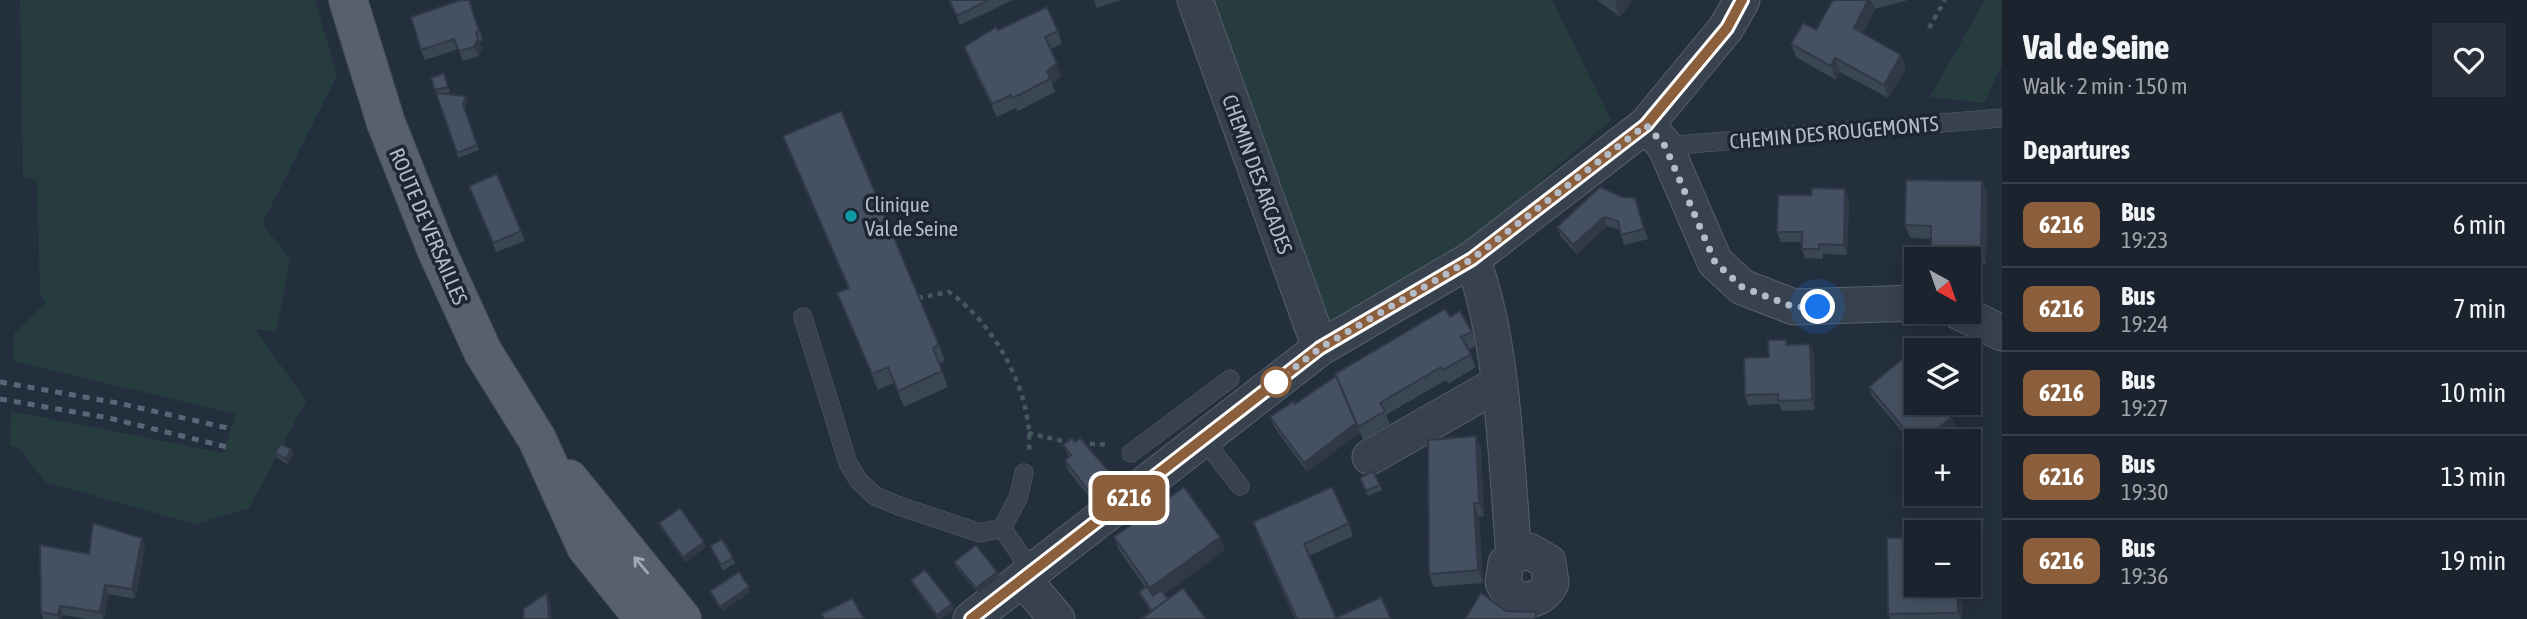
<!DOCTYPE html>
<meta charset="utf-8">
<style>
:root{--surface:#1b232e;--page:#282f3a;--text:#f1f3f6;--muted:#a0a4aa;--line:#39404a}
body{margin:0;font-family:"Asap Condensed",sans-serif;background:var(--page);color:var(--text);height:100vh;display:flex;flex-direction:column;font-size:26px;white-space:nowrap}
*{box-sizing:border-box;margin:0}
p{font-size:23px;color:var(--muted)}
.icon{flex:none;width:38px;height:38px;fill:none;stroke:currentColor;stroke-width:2;stroke-linecap:round;stroke-linejoin:round}
.map{position:relative;flex:1;overflow:hidden}
.panel{display:flex;flex-direction:column;background:var(--surface);width:525px}
.panel>*{flex:none}
.badge{padding:0 14px;border-radius:10px;font-size:24px;line-height:46px}
.needle{width:46px;rotate:140deg}
.tools{position:absolute;left:1904px;top:247px;display:grid;gap:14px}
.tools a{display:grid;place-items:center;width:77px;height:77px;border-radius:0px;background:var(--surface);box-shadow:0 4px 18px #0003,0 0 0 2px var(--line);font-size:35px}
.you{position:absolute;width:35px;height:35px;margin:-18px;border:5px solid #fff;border-radius:50%;background:#1a73e8;box-shadow:0 0 0 10px #1a73e833}
.map>.badge{position:absolute;translate:-50% -50%;box-shadow:0 0 0 4px #fff}
h2{padding:0 21px;font-size:26px;line-height:63px}
.round{display:grid;place-items:center;flex:none;width:74px;height:74px;border-radius:0px;background:var(--page)}
.summary{display:flex;align-items:center;justify-content:space-between;height:119px;padding:0 21px}
h1{font-size:33px;font-weight:800;line-height:52px}
ul{padding:0;list-style:none}
li{display:flex;align-items:center;gap:21px;height:84px;padding:0 21px;border-top:2px solid var(--line)}
li div{flex:1}
li b{display:block;font-size:26px}
li em{font-style:normal}
li .badge{min-width:77px;font-weight:700;text-align:center}
main{display:flex;flex:1;min-height:0}
.map>svg:first-child{display:block}
.green{fill:#263c3f}
.lines{fill:none;stroke-linecap:round;stroke-linejoin:round}
.lane-casing{stroke:#565f6c;stroke-width:19}
.street-casing{stroke:#565f6c;stroke-width:37}
.primary-casing{stroke:#414a57;stroke-width:40}
.path{stroke:#44595c;stroke-width:4.5;stroke-dasharray:5 5;stroke-linecap:butt}
.lane{stroke:#38414e;stroke-width:18}
.street{stroke:#38414e;stroke-width:35}
.primary{stroke:#56606e;stroke-width:38}
.rail{stroke:#5a6575;stroke-width:5;stroke-dasharray:7 7;stroke-linecap:butt}
.wall{fill:#3b4654}
.shaded-wall{fill:#303945}
.building{fill:#455162;stroke:#303945;stroke-width:2}
.oneway{stroke:#a1aab7}
.line-casing{stroke:#fff;stroke-width:16}
.line{stroke:#8b5e3c;stroke-width:10}
.walk{stroke:#b4bcc9;stroke-width:7;stroke-dasharray:0 12.6}
.culture-dot{fill:#0f9aa8;stroke:#1d2633;stroke-width:2.5}
.stop-dot{fill:#fff;stroke:#8b5e3c;stroke-width:3.5}
.labels{text-anchor:middle;dominant-baseline:central;stroke-width:7;stroke-linejoin:round;paint-order:stroke}
.street-label{font-size:21px;fill:#b4bcc9;stroke:#1d2633}
.poi-label{font-size:21px;fill:#b4bcc9;stroke:#1d2633;text-anchor:start}
</style>
<main>
<div class="map">
<svg width="2002" height="619" viewBox="0 0 2002 619">
<rect width="100%" height="100%" fill="#242f3e"/>
<g class="green">
<path d="M20,0H315L337,76L262,224L290,259L276,332L255,329L306,401L249,508L195,524L45,482L18,447H10L11,411L223,453L236,414L13,361L14,334L45,303L40,294L37,180L23,177Z"/>
<path d="M1210,0H1552L1611,120L1461,250L1327,327Z"/>
<path d="M1985,0H2002V65L1984,103L1930,97Z"/>
</g>
<g class="lines">
<g class="lane-casing">
<g id="lane">
<path d="M1665,146L2002,118"/>
<path d="M803,317L848,463L858,480L875,496L899,506L980,533L1002,528L1033,573"/>
<path d="M1204,440L1240,486"/>
<path d="M1131,453L1230,379"/>
<path d="M1002,528L1018,498L1024,473"/>
</g>
</g>
<g class="street-casing">
<g id="street">
<path d="M1195,0L1320,348"/>
<path d="M1646,125L1665,146L1715,262L1742,287L1794,307L1916,303"/>
<path d="M1472,259C1504,342 1506,465 1514,555L1506,563L1503,582C1513,606 1540,605 1551,583L1548,562L1529,551L1514,555"/>
<path d="M1959,312L2002,333"/>
<path d="M1370,457L1498,384"/>
<path d="M1024,580L1057,619"/>
<path d="M971,619L1320,348L1472,259L1646,125L1726,28L1742,0"/>
</g>
</g>
<g class="primary-casing">
<g id="primary">
<path d="M348,0L386,123L436,249L483,352L537,439L586,547L644,619"/>
<path d="M569,479L682,619"/>
</g>
</g>
<g class="path">
<path d="M1929,28L1945,0"/>
<path d="M918,298L949,292C995,324 1033,393 1029,450"/>
<path d="M1028,433L1071,443"/>
<path d="M1080,443L1110,445"/>
</g>
<use href="#lane" class="lane"/>
<use href="#street" class="street"/>
<use href="#primary" class="primary"/>
<g class="rail">
<path d="M0,382L118,403L232,429"/>
<path d="M0,399L109,418L231,448"/>
</g>
</g>
<g class="wall">
<path d="M469,0L483,40L479,42L482,48L478,56L463,61L458,49L425,60L421,50Z"/>
<path d="M949,0H1013L960,25Z"/>
<path d="M1094,0H1121L1097,8Z"/>
<path d="M1597,0H1632L1620,17Z"/>
<path d="M1833,0H1908L1875,9L1863,33L1901,55L1906,68L1888,98L1840,72L1836,80L1796,57L1791,44L1816,30Z"/>
<path d="M998,30L1058,31L1062,44L1050,49L1061,76L1052,84L1055,92L1018,111L1016,108L997,117L969,60L964,47Z"/>
<path d="M444,73L450,92L443,94L466,96L468,101L464,109L479,150L458,158L431,78Z"/>
<path d="M783,136L939,345L945,361L939,363L948,387L904,407L894,383L878,390L837,293L848,288L789,152Z"/>
<path d="M1982,181L1987,194L1986,264H1969V259H1934L1931,250V239L1910,238L1905,225Z"/>
<path d="M473,196L521,231L525,241L496,252Z"/>
<path d="M1622,197L1635,198L1648,239L1624,245L1620,230L1607,226L1577,254L1561,237L1557,227Z"/>
<path d="M1849,198L1847,255L1823,254V259L1805,258L1802,249V242H1781L1777,232Z"/>
<path d="M1450,317L1472,332L1476,346L1468,350L1476,367L1448,384L1446,380L1386,415L1390,424L1363,440L1360,432L1307,472L1274,427L1270,417Z"/>
<path d="M1810,344L1814,354L1815,410L1782,411L1779,404L1748,405L1745,395L1769,357L1787,345Z"/>
<path d="M1869,387L1942,404L1952,417L1956,427L1916,441V448L1872,396Z"/>
<path d="M1476,436L1481,449L1484,516L1479,517L1483,583L1434,587L1429,574Z"/>
<path d="M1075,442L1116,486L1094,503L1068,470L1065,460L1069,457L1063,445Z"/>
<path d="M291,449L293,454L288,464L277,458L275,453Z"/>
<path d="M1373,471L1382,490L1368,496L1360,478Z"/>
<path d="M1253,522L1349,523L1353,536L1309,556L1336,618L1391,619H1295L1258,536Z"/>
<path d="M659,523L704,542L706,547L685,562L661,528Z"/>
<path d="M1114,537L1225,550L1164,594L1151,612L1141,597L1139,592L1145,587L1119,550Z"/>
<path d="M710,546L733,558L735,563L723,571Z"/>
<path d="M145,547L135,599L108,594L104,619H86L63,615L62,619H43L41,612L89,554Z"/>
<path d="M954,562L997,572L999,577L978,593L956,567Z"/>
<path d="M911,580L954,610L940,619H938L913,585Z"/>
<path d="M1916,584H1961L1962,619H1890L1888,614Z"/>
</g>
<g class="shaded-wall">
<path d="M1617,0H1632L1620,17L1615,3Z"/>
<path d="M1868,0H1871L1875,9L1859,41L1854,28Z"/>
<path d="M478,39L482,48L478,56L474,47Z"/>
<path d="M1901,55L1906,68L1888,98L1884,85Z"/>
<path d="M1835,58L1840,72L1836,80L1831,66Z"/>
<path d="M1057,63L1061,76L1052,84L1047,71Z"/>
<path d="M466,96L468,101L464,109L463,104Z"/>
<path d="M1982,181L1987,194L1986,264L1981,251Z"/>
<path d="M1845,189L1849,198L1847,255L1844,245Z"/>
<path d="M1604,217L1607,226L1577,254L1573,245Z"/>
<path d="M1810,344L1814,354L1815,410L1812,400Z"/>
<path d="M1952,417L1956,427L1939,441H1923Z"/>
<path d="M1356,423L1360,432L1307,472L1304,463Z"/>
<path d="M1476,436L1481,449L1484,516L1479,503Z"/>
<path d="M291,449L293,454L288,464L286,459Z"/>
<path d="M1113,476L1116,486L1094,503L1090,493Z"/>
<path d="M1474,503L1479,517L1483,583L1478,570Z"/>
<path d="M1220,537L1225,550L1155,601L1150,588Z"/>
<path d="M142,538L145,547L135,599L132,589Z"/>
<path d="M704,542L706,547L685,562L683,557Z"/>
<path d="M997,572L999,577L978,593L976,588Z"/>
<path d="M1958,584L1961,593L1962,619H1960L1958,613Z"/>
<path d="M105,585L108,594L104,619H103L100,612Z"/>
<path d="M749,587L750,592L722,612L720,607Z"/>
<path d="M547,593L550,603L552,619H549Z"/>
<path d="M952,604L954,610L940,619H938L937,615Z"/>
<path d="M60,606L63,615L62,619H59L58,615Z"/>
</g>
<g class="building">
<path d="M461,0H469L479,31L476,32L478,39L474,47L459,51L454,39L421,50L411,17Z"/>
<path d="M949,0H989L957,16Z"/>
<path d="M1833,0H1868L1854,28L1901,55L1884,85L1835,58L1831,66L1791,44L1803,23L1816,30Z"/>
<path d="M1047,7L1058,31L1045,37L1057,63L1047,71L1050,79L1013,98L1011,95L992,104L964,47L996,27L998,30Z"/>
<path d="M444,73L448,87L435,90L431,78Z"/>
<path d="M436,93L466,96L463,104L477,145L457,153Z"/>
<path d="M841,111L939,345L933,348L942,371L898,391L888,367L872,374L837,293L849,288L783,136Z"/>
<path d="M497,174L521,231L493,243L469,186Z"/>
<path d="M1906,180L1982,181L1981,251L1931,250V226L1905,225Z"/>
<path d="M1600,187L1622,197L1635,198L1644,229L1621,235L1618,221L1604,217L1573,245L1557,227Z"/>
<path d="M1812,188L1845,189L1844,245L1819,244V249H1802V232H1777L1778,195H1811Z"/>
<path d="M1445,309L1450,317L1460,311L1472,332L1461,337L1471,354L1443,370L1441,367L1380,403L1385,411L1358,427L1335,374Z"/>
<path d="M1768,340H1786V345L1810,344L1812,400L1778,401V394L1745,395L1744,358L1769,357Z"/>
<path d="M1922,342L1929,350H1916V402H1940L1952,417L1923,441H1916V443L1869,387Z"/>
<path d="M1336,376L1356,423L1304,463L1270,417L1294,401L1295,404Z"/>
<path d="M1476,436L1479,503H1474L1478,570L1429,574L1428,440Z"/>
<path d="M1072,438L1075,442L1080,438L1113,476L1090,493L1065,460L1071,455L1063,445Z"/>
<path d="M281,444L291,449L286,459L275,453Z"/>
<path d="M1373,471L1380,485L1366,491L1360,478Z"/>
<path d="M1184,487L1220,537L1150,588L1114,537Z"/>
<path d="M1332,487L1349,523L1304,544L1336,618L1381,597L1391,619H1297L1253,522Z"/>
<path d="M680,508L704,542L683,557L659,523Z"/>
<path d="M93,523L142,538L132,589L105,585L100,612L60,606L58,615L41,612L40,545L89,554Z"/>
<path d="M1916,537V584H1958V613L1888,614L1887,538Z"/>
<path d="M722,539L733,558L721,565L710,546Z"/>
<path d="M976,545L997,572L976,588L954,562Z"/>
<path d="M925,570L952,604L937,615L911,580Z"/>
<path d="M739,572L749,587L720,607L710,591Z"/>
<path d="M1147,586L1153,596L1161,590L1168,599L1152,611L1139,592Z"/>
<path d="M1183,588L1206,619H1141Z"/>
<path d="M547,593L549,619H524L523,609Z"/>
<path d="M1481,593L1506,611L1536,612V619H1465Z"/>
<path d="M852,598L864,619H825L821,614Z"/>
</g>
<defs><path id="oneway-shaft" d="M-6 0H5M1.5-3L5.5 0L1.5 3" fill="none" stroke-width="1.6" stroke-linecap="round" stroke-linejoin="round" transform="scale(1.75)"/></defs>
<use class="oneway" href="#oneway-shaft" transform="translate(641 565) rotate(-130)"/>
<g class="lines">
<g class="line-casing">
<path id="line" d="M971,619L1320,348L1472,259L1646,125L1727,28L1742,0"/>
</g>
<use href="#line" class="line"/>
<path class="walk" d="M1276,382L1320,348L1472,259L1646,125L1665,146L1715,262L1742,287L1794,307H1818"/>
</g>
<circle class="culture-dot" cx="851" cy="216" r="7"/>
<circle class="stop-dot" cx="1276" cy="382" r="14"/>
<g class="labels">
<g class="street-label">
<text transform="translate(1834 132) rotate(-5)">CHEMIN DES ROUGEMONTS</text>
<text transform="translate(1258 174) rotate(70)">CHEMIN DES ARCADES</text>
<text transform="translate(429 226) rotate(67)">ROUTE DE VERSAILLES</text>
</g>
<g class="poi-label">
<text x="865" y="204">Clinique<tspan x="865" dy="24">Val de Seine</tspan></text>
</g>
</g>
</svg>
<div class="tools">
<a><svg class="needle" viewBox="-14 -14 28 28"><path d="M0-13l5 13h-10z" fill="#e53935"/><path d="M0 13l5-13h-10z" fill="#a0a4aa"/></svg></a>
<a><svg class="icon" aria-label="layers" viewBox="0 0 24 24"><path d="M12 4l9 5-9 5-9-5zM3 14l9 5 9-5"/></svg></a>
<a>+</a>
<a>−</a>
</div>
<div class="you" style="left:1818px;top:307px"></div>
<b class="badge" style="left:1129px;top:498px;background:#8b5e3c;color:#fff">6216</b>
</div>
<section class="panel">
<div class="summary"><div><h1>Val de Seine</h1><p>Walk · 2 min · 150 m</p></div><a class="round"><svg class="icon" aria-label="heart" viewBox="0 0 24 24"><path d="M12 20l-8-8c-3-5 5-10 8-4 3-6 11-1 8 4z"/></svg></a></div>
<h2>Departures</h2>
<ul>
<li><span class="badge" style="background:#8b5e3c;color:#fff">6216</span><div><b>Bus</b><p>19:23</p></div><em>6 min</em></li>
<li><span class="badge" style="background:#8b5e3c;color:#fff">6216</span><div><b>Bus</b><p>19:24</p></div><em>7 min</em></li>
<li><span class="badge" style="background:#8b5e3c;color:#fff">6216</span><div><b>Bus</b><p>19:27</p></div><em>10 min</em></li>
<li><span class="badge" style="background:#8b5e3c;color:#fff">6216</span><div><b>Bus</b><p>19:30</p></div><em>13 min</em></li>
<li><span class="badge" style="background:#8b5e3c;color:#fff">6216</span><div><b>Bus</b><p>19:36</p></div><em>19 min</em></li>
</ul>
</section>
</main>
